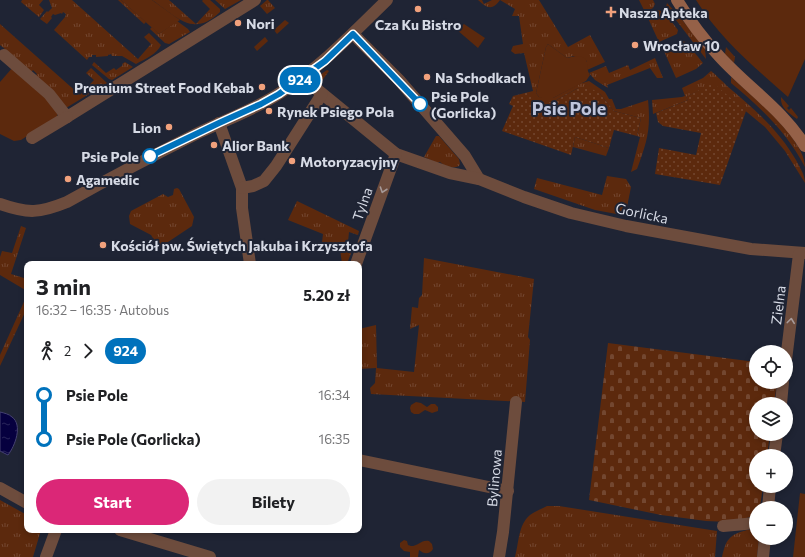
<!DOCTYPE html>
<html lang="pl">
<meta charset="utf-8">
<style>
:root{--surface:#fff;--page:#f2f2f2;--text:#202124;--muted:#757577;--accent:#db2777}
body{margin:0;font-family:Commissioner,sans-serif;background:var(--page);color:var(--text);height:100vh;display:flex;flex-direction:column;font-size:15px;white-space:nowrap}
*{box-sizing:border-box;margin:0}
p{font-size:13px;color:var(--muted)}
.icon{flex:none;width:22px;height:22px;fill:none;stroke:currentColor;stroke-width:2;stroke-linecap:round;stroke-linejoin:round}
.map{position:relative;flex:1;overflow:hidden}
.panel{position:absolute;left:24px;top:261px;width:338px;height:272px;display:flex;flex-direction:column;background:var(--surface);border-radius:8px;box-shadow:0 2px 6px #0003}
.panel>*{flex:none}
.badge{padding:0 8px;border-radius:13px;font-size:14px;line-height:26px}
.fabs{position:absolute;left:749px;top:345px;display:grid;gap:8px}
.fabs a{display:grid;place-items:center;width:44px;height:44px;border-radius:50%;background:var(--surface);box-shadow:0 2px 6px #0003;font-size:20px}
.map>.badge{position:absolute;translate:-50% -50%;box-shadow:0 0 0 2px #fff}
.legs{display:flex;align-items:center;gap:6px;height:44px;padding:0 12px;font-size:13px}
.legs p{margin-inline-start:auto}
.summary{display:flex;align-items:center;justify-content:space-between;height:68px;padding:0 12px}
h1{font-size:22px;font-weight:700;line-height:30px}
.action{display:flex;gap:8px;margin-top:auto;padding:8px 12px}
.action a{flex:1;height:46px;border-radius:24px;background:var(--accent);color:#fff;font-size:16px;font-weight:700;line-height:46px;text-align:center}
.action a+a{background:var(--page);color:var(--text)}
ul{padding:0 12px;list-style:none}
li{display:flex;align-items:center;gap:14px;height:44px;font-size:15px}
li i{display:grid;place-items:center;width:6px;height:100%;margin:0 5px;background:currentColor}
li i::after{content:'';width:10px;height:10px;margin:-5px;border:3px solid;border-radius:50%;background:var(--surface)}
li p{margin-inline-start:auto}
li:first-child i{background:linear-gradient(#0000 50%,currentColor 0)}
li:last-child i{background:linear-gradient(currentColor 50%,#0000 0)}
.map>svg:first-child{display:block}
.grass{fill:url(#grass-tufts)}
.cemetery{fill:url(#cemetery-stones)}
.park{fill:#5c290d}
.garden{fill:url(#garden-dots)}
.water{fill:url(#water-ripples);stroke:#444171}
.lines{fill:none;stroke-linecap:round;stroke-linejoin:round}
.street{stroke:#6d4c3d;stroke-width:12}
.secondary{stroke:#956148;stroke-width:12}
.oneway{stroke:#a79a99}
.line-1-casing{stroke:#fff;stroke-width:9}
.line-1{stroke:#0072bc;stroke-width:6}
.poi-dot{fill:#f1a17c;stroke:#1f2434;stroke-width:1.5}
.stop-1-dot{fill:#fff;stroke:#0072bc;stroke-width:2}
.labels{text-anchor:middle;dominant-baseline:central;stroke-width:4;stroke-linejoin:round;paint-order:stroke}
.poi-label{font-size:14px;font-weight:bold;fill:#d6dae5;stroke:#1f2434;text-anchor:start}
.stop-label{font-size:14px;font-weight:bold;fill:#d6dae5;stroke:#1f2434;text-anchor:start}
.street-label{font-size:14px;fill:#d6dae5;stroke:#1f2434}
.district-label{font-size:18px;font-weight:bold;fill:#bfc5db;stroke:#1f2434}
</style>
<div class="map">
<svg width="805" height="557" viewBox="0 0 805 557">
<defs>
<pattern id="grass-tufts" width="24" height="20" patternUnits="userSpaceOnUse"><rect width="24" height="20" fill="#5c290d"/><path d="M3 7l-1-3M5 7V3M7 7l1-3M15 17l-1-3M17 17v-4M19 17l1-3" fill="none" stroke="#734730"/></pattern>
<pattern id="cemetery-stones" width="16" height="16" patternUnits="userSpaceOnUse"><rect width="16" height="16" fill="#5c290d"/><path d="M2 7V4a2 2 0 0 1 4 0v3zM10 15v-3a2 2 0 0 1 4 0v3z" fill="#734730"/></pattern>
<pattern id="garden-dots" width="8" height="8" patternUnits="userSpaceOnUse"><rect width="8" height="8" fill="#5c290d"/><path d="M2 2h.1M6 6h.1" fill="none" stroke="#734730" stroke-width="1.8" stroke-linecap="round"/></pattern>
<pattern id="water-ripples" width="26" height="14" patternUnits="userSpaceOnUse"><rect width="26" height="14" fill="#06003f"/><path d="M2 4q2-2 4 0t4 0M15 11q2-2 4 0t4 0" fill="none" stroke="#2a255b"/></pattern>
</defs>
<rect width="100%" height="100%" fill="#1f2434"/>
<g class="grass">
<path d="M22,0H43L39,5L44,10L39,17L21,2Z"/>
<path d="M49,0H72L138,59L151,44L144,37L149,33L161,45C157,54 145,59 136,64L122,56H112L111,54L108,55V56L96,57V55H92V57H89L87,60L54,30L65,17L66,14L63,12L62,14L61,13L55,15L53,14L51,17L52,18L47,24L40,19L47,11L48,12L52,8Z"/>
<path d="M118,0H121L146,22L144,24Z"/>
<path d="M152,0H169L196,24L210,9L202,1L203,0H210L220,9V12C193,38 177,17 152,0Z"/>
<path d="M215,0H241L225,9Z"/>
<path d="M267,0H268L275,8L267,14L260,6Z"/>
<path d="M478,0H482L484,4L492,0H500C492,11 487,8 478,0Z"/>
<path d="M500,0H539L568,47L590,35L605,62L587,70V61L573,56L567,58L548,44L546,47L536,93L539,97L553,98L579,84L589,81L605,92L609,99H612L616,109H621L648,100C651,129 647,142 637,169L631,172L640,137L637,136L641,118L614,111L600,94L578,88L553,102H534L533,100V91L524,53L515,54L511,51L513,46L523,44L519,16H512L515,9Z"/>
<path d="M639,0H653L655,4L653,8L645,12Z"/>
<path d="M667,3L680,17L705,49L706,59L666,7Z"/>
<path d="M658,10L664,12L678,30L677,34L659,42L647,16Z"/>
<path d="M285,20L289,23L277,34L274,30Z"/>
<path d="M177,21L188,29L190,32L169,44L165,43L150,29L152,27L159,34Z"/>
<path d="M0,24L80,95L94,80L86,73L91,68L107,83L66,108L34,78L37,74L33,70L30,74L12,55L0,45Z"/>
<path d="M265,37L268,41L257,51L254,47Z"/>
<path d="M681,41L686,42L703,63L696,69L676,78L663,49Z"/>
<path d="M726,47L735,57L734,63L725,54Z"/>
<path d="M655,58L663,78H657L650,68L607,85L608,88L595,80L589,73L606,66L609,73L628,65L630,70Z"/>
<path d="M94,62L106,73L114,68L116,70L123,65L122,64L125,62L133,67L112,80L109,79L92,65Z"/>
<path d="M327,70L329,71L319,85L314,79Z"/>
<path d="M711,71C716,75 722,81 727,86C753,108 779,130 796,160C800,168 805,175 805,183L785,151L765,127L713,84L686,97L688,100L653,114L652,100L682,97L685,96L682,88L703,78Z"/>
<path d="M731,77C751,95 805,139 805,167C786,131 761,108 731,83Z"/>
<path d="M781,97L789,106L787,108L789,110L791,108L798,117L797,119C789,113 780,108 781,97Z"/>
<path d="M436,136H439L459,159L460,164L459,166C453,169 444,166 440,162L437,163L424,157Z"/>
<path d="M575,137L609,148L606,156L573,147Z"/>
<path d="M607,176L626,179L631,187L626,212L622,215L595,210L534,189L537,178L602,195Z"/>
<path d="M177,188L179,189L194,217L192,226L159,248L151,235L130,224L129,216L131,211L163,194L168,197L173,195L174,189Z"/>
<path d="M297,201L359,231L358,235L349,232L348,242L350,245L355,243L348,261L346,264H342L340,249L321,251L323,234L288,220Z"/>
<path d="M21,226L26,228L11,274L27,279V291L0,275V257L2,251L12,253Z"/>
<path d="M424,258L534,279L528,337L530,340L525,402L371,394L370,388L375,383L376,368L359,369V329L376,325L377,368L414,372L419,325L410,329L412,307L418,308L419,298L422,295Z"/>
<path d="M27,295V308L0,366V355Z"/>
<path d="M0,500L27,515V530H41L33,557H0Z"/>
<path d="M547,506H559L717,531L715,557H515C519,543 518,525 530,515C535,511 542,509 547,506Z"/>
<path d="M747,530H756V538H759L757,557H722C726,539 729,535 747,530Z"/>
</g>
<path class="cemetery" d="M608,343L756,362V382H777L774,404H756V434H770L767,456H756V486H763L760,507L756,508V511L750,517L737,521L729,522L706,521L661,515L589,500Z"/>
<g class="park">
<path d="M121,0H152L180,20L159,34Z"/>
<path d="M696,0H805V59L788,97C754,67 720,39 696,0Z"/>
<path d="M464,24L485,38L478,48L457,30Z"/>
<path d="M548,44L567,58C573,56 585,54 587,62C587,67 587,70 590,75L586,81L553,98H542L539,97L536,93L546,47Z"/>
<path d="M13,67L44,93L58,112L57,117L21,140L14,141L0,134V82Z"/>
<path d="M416,402L421,403L427,407L431,404H435L438,407V411L432,413L425,410L419,414H414L411,412L410,408L411,405Z"/>
<path d="M800,493L805,494V557H793Z"/>
<path d="M404,540L407,541L408,545L411,546C418,546 422,539 429,541L432,544L433,549C429,555 424,554 419,550L418,557H410V552L404,551L400,547V543Z"/>
</g>
<g class="garden">
<path d="M713,83L746,111L720,185L655,174L659,148L696,155L701,133L663,126L658,122L656,113L688,100L686,97Z"/>
<path d="M589,87L600,94L614,111L641,118L637,136L614,130L609,148L575,137L571,155L502,131L513,106L509,104L513,96L533,91V100L534,102H553L578,88Z"/>
</g>
<path class="water" d="M0,412C4,413 9,414 12,417C23,425 15,446 8,455L0,451Z"/>
<g class="lines">
<g class="street">
<path d="M353,34L399,80L465,156L479,179"/>
<path d="M4,55L49,94L67,117L255,0"/>
<path d="M303,78L396,154L450,173L479,179L524,197L571,213L626,226L751,249L805,253"/>
<path d="M219,123L242,188V208L250,264"/>
<path d="M32,138L67,117"/>
<path d="M242,188L253,186L264,181L276,166L322,94"/>
<path d="M0,204C28,214 40,213 67,202C110,178 154,155 198,133C225,120 254,110 280,93C321,67 352,34 387,0"/>
<path d="M356,264L396,154"/>
<path d="M786,360L799,254"/>
<path d="M781,404L783,382"/>
<path d="M774,456L777,434"/>
<path d="M359,460L508,491"/>
<path d="M0,488L27,503"/>
<path d="M768,508L770,486"/>
<path d="M723,526L756,523"/>
<path d="M120,530L210,557"/>
<path d="M46,557L56,530"/>
<path d="M499,557L503,532L516,402"/>
<path d="M763,557L765,538"/>
</g>
<path class="secondary" d="M677,0C689,20 703,39 719,56C747,87 783,110 805,146"/>
</g>
<defs><path id="oneway-chevron" d="M-2-3.5L2.5 0L-2 3.5" fill="none" stroke-width="1.6" stroke-linecap="round" stroke-linejoin="round"/></defs>
<g class="oneway">
<use href="#oneway-chevron" transform="translate(383 190) rotate(109)"/>
<use href="#oneway-chevron" transform="translate(791 321) rotate(-83)"/>
</g>
<g class="lines">
<g class="line-1-casing">
<path id="line-1" d="M150,156L219,123L261,104L279,94L325,61L353,34L420,104"/>
</g>
<use href="#line-1" class="line-1"/>
</g>
<g class="poi-dot">
<circle cx="418" cy="9" r="4"/>
<path d="M609 6h4v4h4v4h-4v4h-4v-4h-4v-4h4z"/>
<circle cx="238" cy="23" r="4"/>
<circle cx="635" cy="45" r="4"/>
<circle cx="427" cy="77" r="4"/>
<circle cx="262" cy="87" r="4"/>
<circle cx="269" cy="111" r="4"/>
<circle cx="169" cy="127" r="4"/>
<circle cx="214" cy="145" r="4"/>
<circle cx="292" cy="161" r="4"/>
<circle cx="68" cy="179" r="4"/>
<circle cx="103" cy="245" r="4"/>
</g>
<g class="stop-1-dot">
<circle cx="420" cy="104" r="7"/>
<circle cx="150" cy="156" r="7"/>
</g>
<g class="labels">
<g class="poi-label">
<text x="619" y="12">Nasza Apteka</text>
<text x="246" y="23">Nori</text>
<text x="418" y="24" text-anchor="middle">Cza Ku Bistro</text>
<text x="643" y="45">Wrocław 10</text>
<text x="435" y="77">Na Schodkach</text>
<text x="254" y="87" text-anchor="end">Premium Street Food Kebab</text>
<text x="277" y="111">Rynek Psiego Pola</text>
<text x="161" y="127" text-anchor="end">Lion</text>
<text x="222" y="145">Alior Bank</text>
<text x="300" y="161">Motoryzacyjny</text>
<text x="76" y="179">Agamedic</text>
<text x="111" y="245">Kościół pw. Świętych Jakuba i Krzysztofa</text>
</g>
<g class="stop-label">
<text x="431" y="96">Psie Pole<tspan x="431" dy="16">(Gorlicka)</tspan></text>
<text x="139" y="156" text-anchor="end">Psie Pole</text>
</g>
<g class="street-label">
<text transform="translate(362 204) rotate(-71)">Tylna</text>
<text transform="translate(642 213) rotate(12)">Gorlicka</text>
<text transform="translate(778 305) rotate(-83)">Zielna</text>
<text transform="translate(494 478) rotate(-85)">Bylinowa</text>
</g>
<g class="district-label">
<text x="569" y="108">Psie Pole</text>
</g>
</g>
</svg>
<div class="fabs">
<a><svg class="icon" aria-label="locate" viewBox="0 0 24 24"><circle cx="12" cy="12" r="6"/><path d="M12 2v4M12 18v4M2 12h4M18 12h4"/></svg></a>
<a><svg class="icon" aria-label="layers" viewBox="0 0 24 24"><path d="M12 4l9 5-9 5-9-5zM3 14l9 5 9-5"/></svg></a>
<a>+</a>
<a>−</a>
</div>
<b class="badge" style="left:300px;top:80px;background:#0072bc;color:#fff">924</b>
<section class="panel">
<div class="summary"><div><h1>3 min</h1><p>16:32 – 16:35 · Autobus</p></div><b>5.20 zł</b></div>
<div class="legs"><svg class="icon" aria-label="walk" viewBox="0 0 24 24"><circle cx="13" cy="4" r="2"/><path d="M13 8l-2 6 4 7M11 14l-3 7M7 12l3-4h3l4 4"/></svg>2<svg class="icon" aria-label="forward" viewBox="0 0 24 24"><path d="M9 5l7 7-7 7"/></svg><b class="badge" style="background:#0072bc;color:#fff">924</b></div>
<ul>
<li><i style="color:#0072bc"></i><b>Psie Pole</b><p>16:34</p></li>
<li><i style="color:#0072bc"></i><b>Psie Pole (Gorlicka)</b><p>16:35</p></li>
</ul>
<div class="action"><a>Start</a><a>Bilety</a></div>
</section>
</div>
